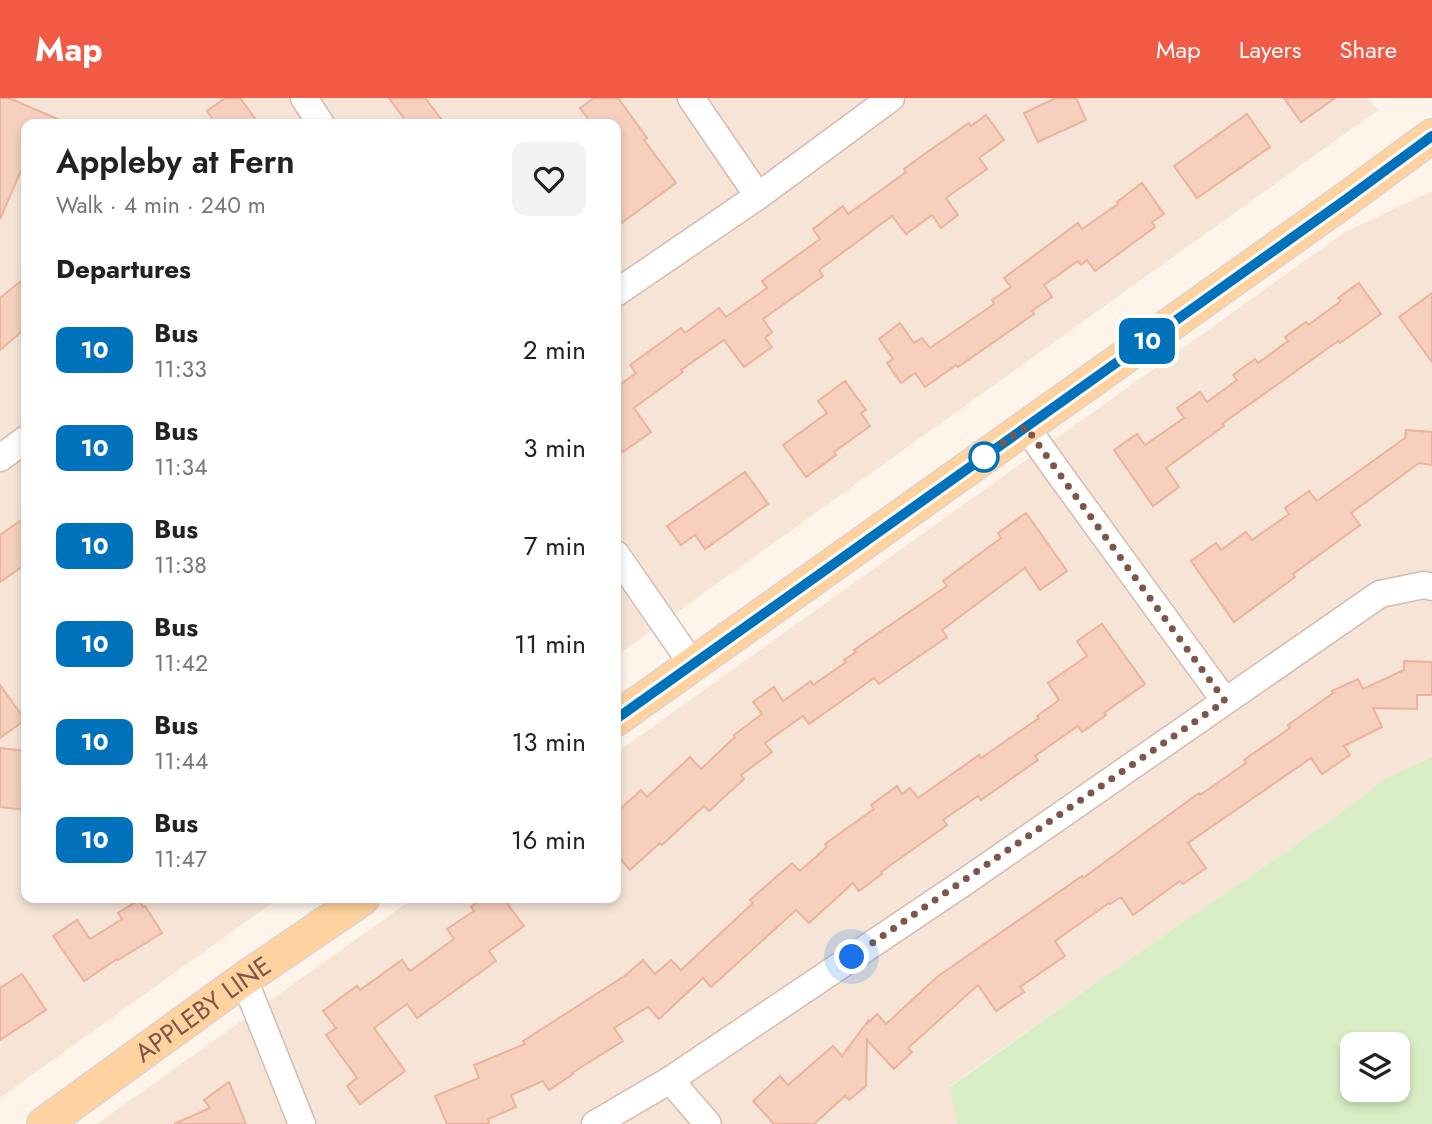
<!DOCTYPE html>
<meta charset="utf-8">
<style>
:root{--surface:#fff;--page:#f2f2f2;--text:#222;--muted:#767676;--accent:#f15b45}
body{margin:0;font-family:Jost,sans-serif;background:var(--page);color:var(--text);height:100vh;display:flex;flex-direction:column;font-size:26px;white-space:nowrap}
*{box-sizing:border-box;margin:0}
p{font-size:23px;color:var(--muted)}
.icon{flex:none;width:38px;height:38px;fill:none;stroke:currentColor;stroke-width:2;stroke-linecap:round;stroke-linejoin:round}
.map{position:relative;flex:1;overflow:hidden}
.side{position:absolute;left:21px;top:21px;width:600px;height:784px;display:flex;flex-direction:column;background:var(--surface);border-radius:14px;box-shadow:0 4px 10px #0003}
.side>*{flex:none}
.badge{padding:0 14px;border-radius:10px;font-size:24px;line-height:46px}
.buttons{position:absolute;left:1340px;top:934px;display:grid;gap:14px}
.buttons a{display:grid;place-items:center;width:70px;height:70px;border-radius:14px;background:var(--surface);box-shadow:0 4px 10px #0003;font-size:35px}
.you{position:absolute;width:35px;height:35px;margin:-18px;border:5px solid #fff;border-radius:50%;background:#1a73e8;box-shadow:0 0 0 10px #1a73e833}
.map>.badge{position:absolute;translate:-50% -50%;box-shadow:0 0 0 4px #fff}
h2{padding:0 35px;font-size:26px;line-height:63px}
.round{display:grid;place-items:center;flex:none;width:74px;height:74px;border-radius:14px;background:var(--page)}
.head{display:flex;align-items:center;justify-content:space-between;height:119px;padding:0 35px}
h1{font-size:33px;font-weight:600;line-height:52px}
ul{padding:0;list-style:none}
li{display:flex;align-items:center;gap:21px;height:98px;padding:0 35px}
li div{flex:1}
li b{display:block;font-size:26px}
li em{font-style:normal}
li .badge{min-width:77px;font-weight:700;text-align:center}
header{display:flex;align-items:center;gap:42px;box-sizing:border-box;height:98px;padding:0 35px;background:var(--accent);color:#fff}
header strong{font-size:33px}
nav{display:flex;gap:38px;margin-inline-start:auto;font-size:24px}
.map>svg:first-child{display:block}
.residential{fill:#f6e5d6}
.green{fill:#d9eec5;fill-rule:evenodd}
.building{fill:#f6cfbe;stroke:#eab39d;stroke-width:2}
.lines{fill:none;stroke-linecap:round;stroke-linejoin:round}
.minor-casing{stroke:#d4bcaf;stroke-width:29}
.major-casing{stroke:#ddd3d0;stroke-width:36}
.minor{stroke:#fff;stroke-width:26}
.major{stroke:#ffd29f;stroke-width:33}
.line-casing{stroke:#fff;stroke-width:16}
.line{stroke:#0072bc;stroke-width:10}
.walk{stroke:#7b5649;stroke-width:7;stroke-dasharray:0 12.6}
.stop-dot{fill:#fff;stroke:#0072bc;stroke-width:3.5}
.labels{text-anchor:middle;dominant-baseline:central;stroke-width:5;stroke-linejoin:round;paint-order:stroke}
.street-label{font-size:26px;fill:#7b5649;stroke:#fff8f1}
</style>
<header>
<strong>Map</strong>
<nav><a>Map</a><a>Layers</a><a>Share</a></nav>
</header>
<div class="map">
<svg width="1432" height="1026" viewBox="0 0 1432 1026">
<rect width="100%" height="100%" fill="#fef4e9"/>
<g class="residential">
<path d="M0,0H1368L1378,12L616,558V26H26V800H279L0,1000Z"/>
<path d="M1432,93V659L1386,680L1323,728L1111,874L950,988L957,1026H97L414,800H616V655L1345,134Z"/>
</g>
<path class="green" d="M1432,659V1026H957L950,989L1111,874L1323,728L1386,680ZM1353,947H1398V992H1353Z"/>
<g class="building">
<path d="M0,0H9L69,26H26V61L0,121Z"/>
<path d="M225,0H240L259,26H216L207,13Z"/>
<path d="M389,0H425L445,26H408Z"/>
<path d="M594,0H618L647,40L644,42L676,85L616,129V26H592L580,10Z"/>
<path d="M1056,0H1076L1086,22L1038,44L1024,15Z"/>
<path d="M1284,0H1335L1301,24Z"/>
<path d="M1247,16L1270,49L1197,100L1174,68Z"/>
<path d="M986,17L1004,42L979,60L987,71L946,100L958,117L941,130L932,117L906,136L892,118L819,172L823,178L763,221L772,234L765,240L772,249L744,269L724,242L681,272L683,274L634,310L651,334L623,354L616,345V285L618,288L636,275L630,267L681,230L685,235L719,210L726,219L767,190L762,183L820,141L813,131L843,108L848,116L906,74L904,71L926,55L969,25L971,28Z"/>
<path d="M1142,85L1164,116L1152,124L1155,129L1095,173L1087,162L1081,167L1078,163L1044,187L1052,199L1032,213L1034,216L958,269L956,267L925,289L915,275L901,285L887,265L893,261L879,241L900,225L914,245L922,240L930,250L994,206L992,202L1011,189L1004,180L1078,125L1082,131L1118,106L1117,104Z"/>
<path d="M26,179V230L0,252V200Z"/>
<path d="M1359,185L1381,216L1340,245L1338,243L1222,326L1224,328L1166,370L1179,389L1153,408L1114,352L1137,336L1145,347L1184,320L1177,310L1200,294L1207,304L1237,282L1233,277L1255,261L1258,265L1288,243L1285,239L1306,224L1308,227L1341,203L1338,200Z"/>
<path d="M1432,195V264L1399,219Z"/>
<path d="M845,283L866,312L861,315L870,328L834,354L836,357L806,379L783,347L827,315L818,303Z"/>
<path d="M1406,332L1432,334V367L1419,365L1351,415L1360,427L1293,476L1295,479L1234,524L1191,463L1216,445L1221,452L1246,434L1252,442L1289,416L1285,410L1309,393L1317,403L1405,340Z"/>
<path d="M745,374L768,406L705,451L695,437L681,447L667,428Z"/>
<path d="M1026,415L1067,473L1040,492L1025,470L942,532L947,539L879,586L874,580L809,626L803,618L765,645L772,654L741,677L744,681L709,713L704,708L662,747L660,745L630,772L616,756V715L641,692L647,699L690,659L701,671L735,639L734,637L762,616L753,604L774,589L783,603L811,583L813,587L846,564L844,562L856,554L854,552L947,488L943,483L1001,440L998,435Z"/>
<path d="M26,419V466L0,484V437Z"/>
<path d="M1102,526L1145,586L1104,615L1106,617L1082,634L1078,628L1035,658L1038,662L1001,688L981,702L978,698L943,722L947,727L881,774L882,776L859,793L853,785L809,825L796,812L711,889L703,880L659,921L648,909L614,930L623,943L572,975L573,976L549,992L543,983L511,997L516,1009L488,1021L489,1026H447L435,998L479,980L474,967L525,946L523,943L626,877L643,862L655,876L671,862L681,872L753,805L750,802L792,765L800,773L827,749L825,746L874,711L871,707L897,688L902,696L910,690L918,700L979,657L981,660L1039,620L1037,618L1059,602L1048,585L1087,558L1077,543Z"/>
<path d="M1404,563L1432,564V597H1417V611L1373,610L1382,629L1344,648L1350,657L1322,676L1311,660L1188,745L1206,770L1183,786L1180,783L1133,817L1121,799L1110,806L1109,805L1055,843L1065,858L1020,889L1024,894L996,913L978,887L908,950L912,954L894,971L867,942L866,988L849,1002L845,998L814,1026H774L753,1003L780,978L788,987L833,948L842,958L868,923V925L877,916L886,926L937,879L1082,778L1083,780L1199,695L1200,697L1246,665L1244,662L1290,630L1288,627L1333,595L1332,593L1358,581L1363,591L1404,572Z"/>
<path d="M0,587L25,622L0,640Z"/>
<path d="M0,650L26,653V712L0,709Z"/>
<path d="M482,800H503L524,828L489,853L496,863L417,920L407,906L374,930L405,973L360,1006L347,988L357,980L326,937L336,930L323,913L357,888L360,892L402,862L410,873L454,841L447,831L474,813L471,809Z"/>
<path d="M139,802L143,809L145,808L162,835L118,862L117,861L84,883L53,838L77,822L90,841L122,821L118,815Z"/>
<path d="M22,876L46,912L0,942V890Z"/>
<path d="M229,984L246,1026H174L210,1010L204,1002Z"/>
</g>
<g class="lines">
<g class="minor-casing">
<g id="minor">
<path d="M304,0L321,26"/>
<path d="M691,0L758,98"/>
<path d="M616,195L758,98L891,0"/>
<path d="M1026,329L1058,374L1225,603"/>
<path d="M0,360L26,341"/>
<path d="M616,456L692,566"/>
<path d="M244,881L302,1026"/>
<path d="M670,982L708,1026"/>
<path d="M595,1026L670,982L966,783L1380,496L1424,487L1432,489"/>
</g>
</g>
<g class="major-casing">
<g id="major">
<path d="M616,621L1345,102L1432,38"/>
<path id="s1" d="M44,1026L244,881L363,800"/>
</g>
</g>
<use href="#minor" class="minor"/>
<use href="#major" class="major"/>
</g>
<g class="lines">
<g class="line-casing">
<path id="line" d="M616,621L1345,102L1432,38"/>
</g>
<use href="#line" class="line"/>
<path class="walk" d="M852,859L1225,603L1058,374L1026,329L982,360L984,359"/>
</g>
<circle class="stop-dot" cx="984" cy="359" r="14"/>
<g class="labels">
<g class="street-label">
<text stroke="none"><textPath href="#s1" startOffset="196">APPLEBY LINE</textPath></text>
</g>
</g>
</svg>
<div class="buttons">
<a><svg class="icon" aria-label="layers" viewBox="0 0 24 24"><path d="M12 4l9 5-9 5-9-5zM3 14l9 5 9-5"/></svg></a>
</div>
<div class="you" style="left:852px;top:859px"></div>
<b class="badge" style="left:1147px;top:243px;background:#0072bc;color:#fff">10</b>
<section class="side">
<div class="head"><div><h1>Appleby at Fern</h1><p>Walk · 4 min · 240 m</p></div><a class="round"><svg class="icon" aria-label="heart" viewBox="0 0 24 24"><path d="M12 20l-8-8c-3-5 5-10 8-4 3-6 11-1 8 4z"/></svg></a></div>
<h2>Departures</h2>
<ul>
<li><span class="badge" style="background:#0072bc;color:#fff">10</span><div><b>Bus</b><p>11:33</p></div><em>2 min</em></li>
<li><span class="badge" style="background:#0072bc;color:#fff">10</span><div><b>Bus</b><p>11:34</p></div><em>3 min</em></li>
<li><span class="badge" style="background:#0072bc;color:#fff">10</span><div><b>Bus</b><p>11:38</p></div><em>7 min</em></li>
<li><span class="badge" style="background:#0072bc;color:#fff">10</span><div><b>Bus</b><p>11:42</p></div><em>11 min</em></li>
<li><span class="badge" style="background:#0072bc;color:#fff">10</span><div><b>Bus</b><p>11:44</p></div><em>13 min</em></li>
<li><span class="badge" style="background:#0072bc;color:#fff">10</span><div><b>Bus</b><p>11:47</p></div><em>16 min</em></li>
</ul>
</section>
</div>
